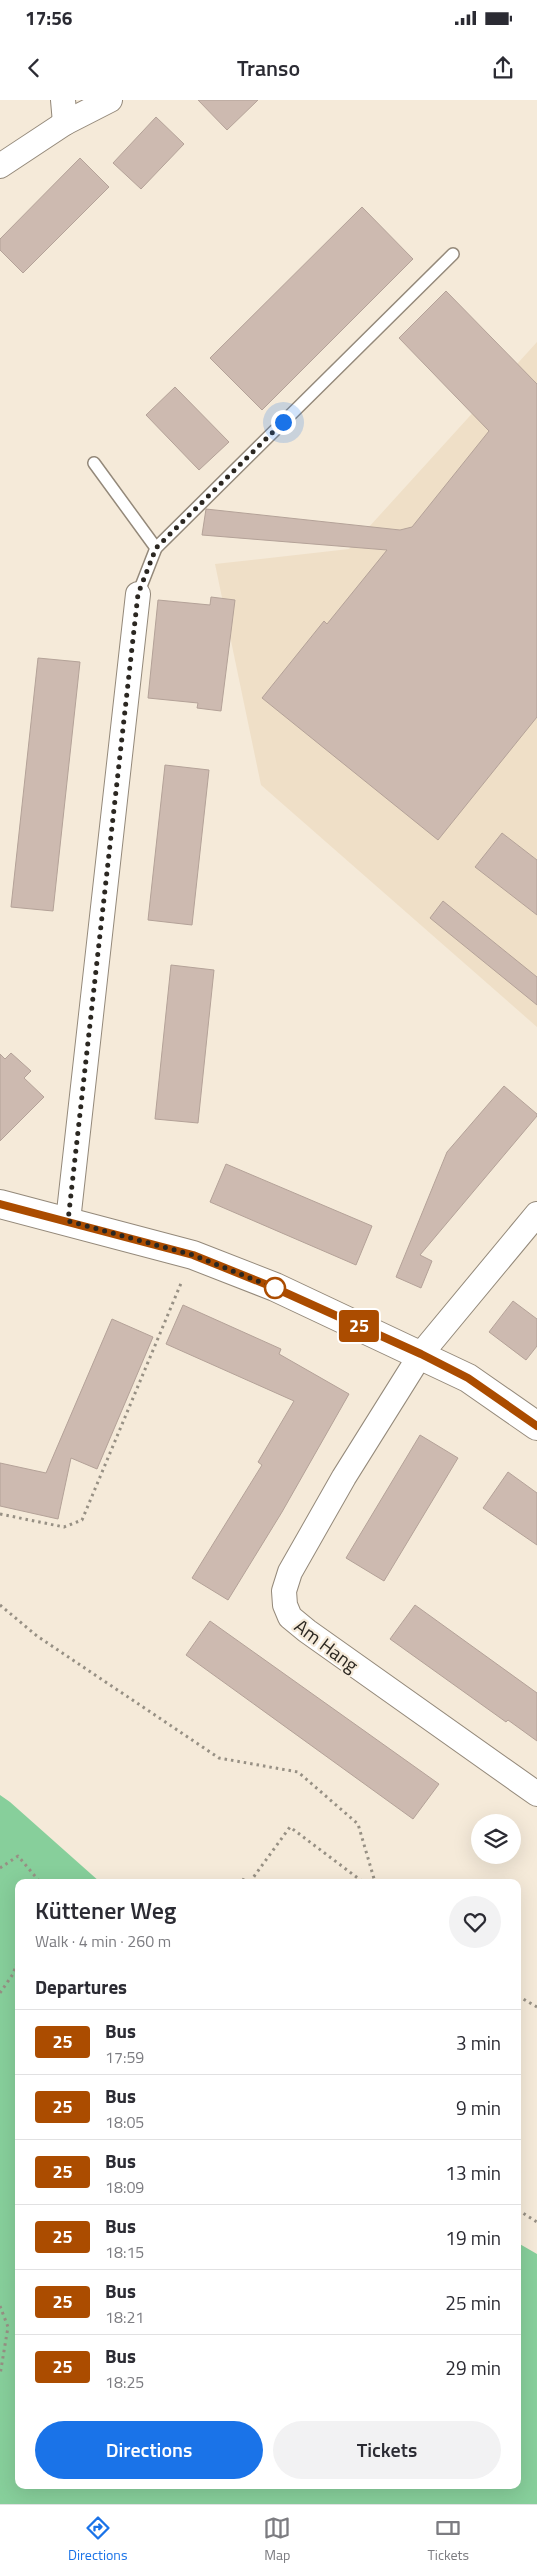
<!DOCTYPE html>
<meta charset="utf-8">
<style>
:root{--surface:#fff;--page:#f2f2f3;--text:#2b2b33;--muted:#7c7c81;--line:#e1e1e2;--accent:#1a73e8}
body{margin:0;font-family:"Titillium Web",sans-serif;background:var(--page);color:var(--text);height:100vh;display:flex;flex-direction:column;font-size:19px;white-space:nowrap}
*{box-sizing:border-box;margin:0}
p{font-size:16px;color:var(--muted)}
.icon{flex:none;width:28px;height:28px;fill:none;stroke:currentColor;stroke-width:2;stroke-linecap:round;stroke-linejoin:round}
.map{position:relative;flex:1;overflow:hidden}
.drawer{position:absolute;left:15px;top:1779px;width:506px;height:610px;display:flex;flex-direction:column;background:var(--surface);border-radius:10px;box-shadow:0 5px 20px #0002}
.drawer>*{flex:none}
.badge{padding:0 10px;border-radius:4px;font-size:18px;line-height:32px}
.controls{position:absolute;left:471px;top:1714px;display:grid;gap:10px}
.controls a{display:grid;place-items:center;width:50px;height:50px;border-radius:50%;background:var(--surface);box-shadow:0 5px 20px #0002;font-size:25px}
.you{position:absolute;width:25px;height:25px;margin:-12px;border:4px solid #fff;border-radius:50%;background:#1a73e8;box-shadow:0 0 0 8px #1a73e833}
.map>.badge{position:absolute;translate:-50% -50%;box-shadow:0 0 0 2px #fff}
h2{padding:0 20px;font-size:19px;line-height:45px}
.round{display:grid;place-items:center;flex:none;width:52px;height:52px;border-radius:26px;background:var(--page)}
.overview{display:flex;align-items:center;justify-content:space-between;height:85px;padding:0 20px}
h1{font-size:24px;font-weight:600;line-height:38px}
.button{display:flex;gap:10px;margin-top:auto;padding:10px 20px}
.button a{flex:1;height:58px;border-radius:30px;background:var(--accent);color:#fff;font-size:20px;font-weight:600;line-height:58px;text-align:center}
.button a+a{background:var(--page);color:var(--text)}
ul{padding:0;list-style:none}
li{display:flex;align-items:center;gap:15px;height:65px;padding:0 20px;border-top:1px solid var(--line)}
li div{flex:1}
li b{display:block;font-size:19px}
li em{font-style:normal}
li .badge{min-width:55px;font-weight:700;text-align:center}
.status{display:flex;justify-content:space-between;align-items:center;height:35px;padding:0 25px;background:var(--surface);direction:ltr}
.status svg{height:14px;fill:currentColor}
header{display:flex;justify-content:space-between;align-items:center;height:65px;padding:0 20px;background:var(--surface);font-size:22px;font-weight:600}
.menu{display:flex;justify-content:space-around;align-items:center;height:70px;border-top:1px solid var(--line);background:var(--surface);font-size:14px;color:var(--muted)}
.menu a{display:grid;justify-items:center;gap:2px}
.menu .current{color:var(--accent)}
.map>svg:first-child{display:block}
.built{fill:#efdfc7}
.forest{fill:#87cf9b}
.building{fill:#cdbab0;stroke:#b4a298}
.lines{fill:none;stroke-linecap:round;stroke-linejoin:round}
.service-casing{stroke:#94897a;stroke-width:14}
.minor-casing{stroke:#94897a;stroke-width:26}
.tertiary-casing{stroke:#94897a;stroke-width:30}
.path{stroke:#979084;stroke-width:3;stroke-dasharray:2.5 4;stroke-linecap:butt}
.service{stroke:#fff;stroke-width:11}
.minor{stroke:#fff;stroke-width:24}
.tertiary{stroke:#fff;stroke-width:28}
.line-casing{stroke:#fff;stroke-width:11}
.line{stroke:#ab4c00;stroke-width:8}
.walk{stroke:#2b2721;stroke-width:5;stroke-dasharray:0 9}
.stop-dot{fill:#fff;stroke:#ab4c00;stroke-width:2.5}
.labels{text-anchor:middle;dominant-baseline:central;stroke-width:4.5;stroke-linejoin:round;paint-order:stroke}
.street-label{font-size:19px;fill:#2b2721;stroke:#f5ead9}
</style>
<div class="status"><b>17:56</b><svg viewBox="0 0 49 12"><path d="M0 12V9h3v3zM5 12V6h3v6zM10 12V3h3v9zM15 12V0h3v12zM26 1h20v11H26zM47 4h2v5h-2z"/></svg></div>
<header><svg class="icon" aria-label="back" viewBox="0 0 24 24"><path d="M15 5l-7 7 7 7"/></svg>Transo<svg class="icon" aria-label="share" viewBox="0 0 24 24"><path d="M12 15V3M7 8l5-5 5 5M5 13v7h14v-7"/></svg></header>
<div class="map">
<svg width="537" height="2404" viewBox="0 0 537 2404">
<rect width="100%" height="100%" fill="#f5ead9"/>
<path class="built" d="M537,242V927L261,685L215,464L349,449Z"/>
<path class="forest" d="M0,1695L10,1702L100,1782H19V2385H518V2143L537,2154V2404H0Z"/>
<g class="building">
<path d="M198,0H258L227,30Z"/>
<path d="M156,17L184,44L141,89L113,63Z"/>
<path d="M80,58L109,87L23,173L0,150V139Z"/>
<path d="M362,107L413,159L262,310L210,258Z"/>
<path d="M446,191L537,284V617L438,740L262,598L324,521L327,524L387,450L202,435L206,409L400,430L412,427L489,331L399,238Z"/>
<path d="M175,287L229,342L199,370L146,315Z"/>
<path d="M211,497L235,500L221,611L197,608L198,603L148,598L158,500L210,505Z"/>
<path d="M38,558L80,562L53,811L11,807Z"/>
<path d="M165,665L209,670L192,825L148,820Z"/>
<path d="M502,733L537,760V815L475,767Z"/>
<path d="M443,801L537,877V905L430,818Z"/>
<path d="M171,865L214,870L198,1023L155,1019Z"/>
<path d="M11,953L31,971L24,978L44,997L0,1041V954L5,959Z"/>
<path d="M504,986L537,1014V1016L420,1155L432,1161L421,1188L396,1177L447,1052Z"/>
<path d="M226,1064L372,1126L356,1165L210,1102Z"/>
<path d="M513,1201L537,1219V1246L526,1260L489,1232Z"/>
<path d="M183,1205L281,1249L279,1254L349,1294L282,1412L228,1500L192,1478L262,1365L258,1362L294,1301L166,1244Z"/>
<path d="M112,1219L153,1237L97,1369L71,1358L58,1419L0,1406V1363L46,1373Z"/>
<path d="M420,1335L458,1358L384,1481L346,1458Z"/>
<path d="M508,1372L537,1393V1445L483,1408Z"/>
<path d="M415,1505L537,1593V1641L508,1620L506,1622L390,1539Z"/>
<path d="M210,1521L439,1684L413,1719L186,1555Z"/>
</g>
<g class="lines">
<g class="service-casing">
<g id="service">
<path d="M94,363L156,448"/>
<path d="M138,494L156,448L453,154"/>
</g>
</g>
<g class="minor-casing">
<g id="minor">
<path d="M63,0L65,23"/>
<path d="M0,66L65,23L110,0"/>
<path d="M537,1114L421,1254L344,1377L290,1472L284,1491L285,1505L290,1517L307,1531L537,1694"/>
<path d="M68,1121L138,494"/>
</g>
</g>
<g class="tertiary-casing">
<path id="tertiary" d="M0,1104L193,1155L275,1187L468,1278L537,1326"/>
</g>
<g class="path">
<path d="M0,1414L64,1427L82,1420L182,1181"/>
<path d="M0,1505L37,1536L219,1658L298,1672L358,1724L375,1782"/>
<path d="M0,1768L18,1756L40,1782"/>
<path d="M242,1779L248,1782"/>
<path d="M250,1782L290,1727L363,1782"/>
<path d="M0,1893L13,1874L19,1857"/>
<path d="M518,1896L537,1907"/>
<path d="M518,2110L537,2122"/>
<path d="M0,2206L8,2227L0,2275"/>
</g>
<use href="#service" class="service"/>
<use href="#minor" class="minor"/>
<use href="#tertiary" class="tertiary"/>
</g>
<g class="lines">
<g class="line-casing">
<path id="line" d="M0,1104L193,1155L275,1188L421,1254L468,1278L537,1326"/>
</g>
<use href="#line" class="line"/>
<path class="walk" d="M275,1188L193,1155L68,1121L138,494L156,448L283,322"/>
</g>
<circle class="stop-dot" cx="275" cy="1188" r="10"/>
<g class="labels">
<g class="street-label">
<text transform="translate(327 1545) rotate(37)">Am Hang</text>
</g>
</g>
</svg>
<div class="controls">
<a><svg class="icon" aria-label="layers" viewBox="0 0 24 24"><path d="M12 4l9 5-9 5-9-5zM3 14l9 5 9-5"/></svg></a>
</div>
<div class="you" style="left:283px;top:322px"></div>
<b class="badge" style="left:359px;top:1226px;background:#ab4c00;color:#fff">25</b>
<section class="drawer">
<div class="overview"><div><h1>Küttener Weg</h1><p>Walk · 4 min · 260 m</p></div><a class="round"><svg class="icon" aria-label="heart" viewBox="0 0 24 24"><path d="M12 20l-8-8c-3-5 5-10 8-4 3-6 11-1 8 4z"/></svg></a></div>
<h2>Departures</h2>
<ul>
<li><span class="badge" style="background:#ab4c00;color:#fff">25</span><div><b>Bus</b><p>17:59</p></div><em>3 min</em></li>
<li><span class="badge" style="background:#ab4c00;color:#fff">25</span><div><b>Bus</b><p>18:05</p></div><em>9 min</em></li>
<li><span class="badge" style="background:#ab4c00;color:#fff">25</span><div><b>Bus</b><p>18:09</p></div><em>13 min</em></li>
<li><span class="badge" style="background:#ab4c00;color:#fff">25</span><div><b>Bus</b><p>18:15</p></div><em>19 min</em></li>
<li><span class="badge" style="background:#ab4c00;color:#fff">25</span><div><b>Bus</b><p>18:21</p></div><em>25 min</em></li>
<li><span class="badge" style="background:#ab4c00;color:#fff">25</span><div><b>Bus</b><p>18:25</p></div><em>29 min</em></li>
</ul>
<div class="button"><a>Directions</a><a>Tickets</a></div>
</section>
</div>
<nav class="menu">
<a class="current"><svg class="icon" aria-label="directions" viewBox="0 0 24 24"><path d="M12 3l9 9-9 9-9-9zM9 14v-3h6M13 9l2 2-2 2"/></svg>Directions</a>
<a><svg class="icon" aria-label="map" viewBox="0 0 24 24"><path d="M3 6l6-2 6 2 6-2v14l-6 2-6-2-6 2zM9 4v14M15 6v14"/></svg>Map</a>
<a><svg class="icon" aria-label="tickets" viewBox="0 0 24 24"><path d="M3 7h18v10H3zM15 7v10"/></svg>Tickets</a>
</nav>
